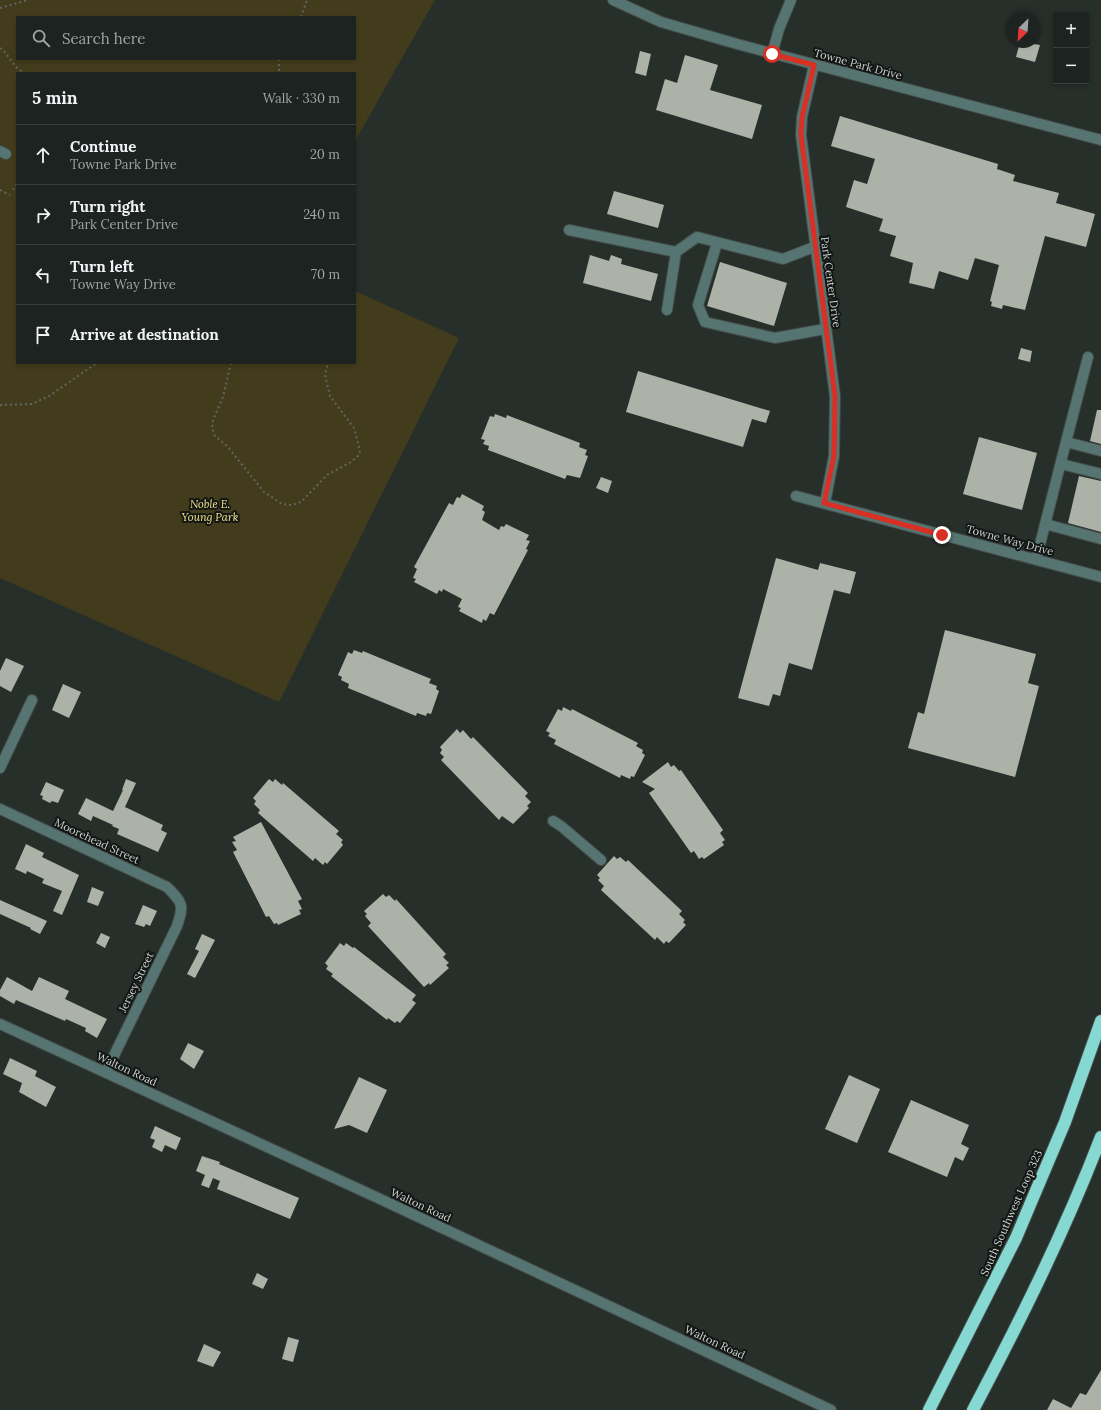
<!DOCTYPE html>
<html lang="en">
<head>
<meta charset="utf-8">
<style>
  body { margin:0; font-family:Lora,serif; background:#2a2f2d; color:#f1f3f6 }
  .controls { position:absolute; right:12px; top:12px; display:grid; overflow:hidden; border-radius:0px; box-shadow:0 2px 6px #0003 }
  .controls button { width:36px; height:36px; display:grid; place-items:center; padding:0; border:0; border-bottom:1px solid #3b403e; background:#1d2320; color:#f1f3f6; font:20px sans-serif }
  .compass { position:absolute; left:1005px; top:12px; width:36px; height:36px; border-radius:50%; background:#1d2320; box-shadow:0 2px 6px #0003; rotate:205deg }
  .stop { position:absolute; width:12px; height:12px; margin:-9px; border:3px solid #d93025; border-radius:50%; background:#fff }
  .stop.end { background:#d93025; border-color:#fff; box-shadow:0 1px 4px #0008 }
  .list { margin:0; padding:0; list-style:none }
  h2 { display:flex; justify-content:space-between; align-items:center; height:52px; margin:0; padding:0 16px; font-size:17px }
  h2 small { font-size:13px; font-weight:400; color:#a0a4a5 }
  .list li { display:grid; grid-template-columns:26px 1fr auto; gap:12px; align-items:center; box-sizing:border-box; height:60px; padding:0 16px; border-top:1px solid #3b403e }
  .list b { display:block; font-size:15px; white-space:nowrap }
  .list p { margin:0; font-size:13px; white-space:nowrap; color:#a0a4a5 }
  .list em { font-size:13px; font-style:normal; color:#a0a4a5 }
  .icon { flex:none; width:22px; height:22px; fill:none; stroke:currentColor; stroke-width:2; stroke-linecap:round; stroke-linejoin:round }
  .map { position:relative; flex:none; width:1101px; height:1410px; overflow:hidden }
  .search { position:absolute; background:#1d2320; box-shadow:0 2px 6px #0003; left:16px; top:16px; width:340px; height:44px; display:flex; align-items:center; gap:10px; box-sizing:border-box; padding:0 14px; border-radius:0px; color:#a0a4a5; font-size:15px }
  .panel { position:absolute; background:#1d2320; box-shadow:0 2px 6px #0003; left:16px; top:72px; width:340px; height:292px; border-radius:0px }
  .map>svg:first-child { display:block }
</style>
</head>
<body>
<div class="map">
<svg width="1101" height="1410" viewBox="0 0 1101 1410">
  <rect width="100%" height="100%" fill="#272f2a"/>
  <path fill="#433c1c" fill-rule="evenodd" d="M0 0H435L355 141V73H17V363H355V291L459 338 279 702 0 578ZM17 17H355V59H17Z"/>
  <path fill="#adb2a9" d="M1020 42 1040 45 1035 62 1016 57Z
    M640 51 651 54 646 76 635 73Z
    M685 55 718 65 710 90 762 105 752 139 656 110 665 79 677 83Z
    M840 116 998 164 997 169 1015 175 1013 181 1059 193 1056 203 1095 214 1086 247 1045 236 1025 310 1003 305 1002 309 991 306 992 302 990 301 999 265 975 258 968 280 939 271 934 289 909 283 913 263 890 256 896 236 879 231 883 219 846 207 854 180 867 184 875 159 831 146Z
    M614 191 664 205 658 228 607 214Z
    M590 255 609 261 611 255 622 259 621 264 658 274 651 301 583 283Z
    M720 262 787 283 774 326 707 306Z
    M1021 348 1032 351 1030 362 1018 359Z
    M638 371 770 411 766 423 752 419 743 447 626 412Z
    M1097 410H1101V444L1090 441Z
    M495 414 506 418 507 415 580 443 579 447 587 450 585 455 588 456 580 478 567 475 565 479 488 450 489 446 483 444 485 440 481 439 490 416 494 417Z
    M979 437 1037 453 1022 510 963 494Z
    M1079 476 1101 481V532L1068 523Z
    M601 477 612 481 608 493 596 488Z
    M462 494 484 506 482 510 485 512 482 520 499 530 501 526 504 527 506 524 529 535 526 540 530 541 526 549 528 550 494 615 490 613 486 621 483 619 482 623 459 611 461 608 458 607 462 599 443 589 442 592 439 590 437 594 414 582 416 579 413 578 417 569 414 567 449 503 453 505 457 497 460 498Z
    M776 558 818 570 820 563 856 572 850 594 834 590 812 670 789 663 780 696 773 694 769 706 738 698Z
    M945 630 1036 654 1028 683 1039 686 1015 777 908 748 918 712 924 714Z
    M354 650 362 653 363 651 431 679 429 683 437 686 436 689 439 691 431 714 427 713 426 716 417 713 416 716 348 688 349 684 341 680 342 677 338 675 348 652 352 654Z
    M6 658 24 666 11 692 0 686V671Z
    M63 684 81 692 69 718 52 710Z
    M563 707 571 711 572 709 638 743 636 746 643 750 642 753 645 755 634 777 631 776 630 779 621 775 620 778 554 744 556 740 548 736 550 733 546 731 558 709 562 711Z
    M457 729 460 733 463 730 471 739 473 737 528 793 525 796 531 802 527 806 529 808 513 824 502 816 499 820 441 760 444 757 440 753 442 750 440 747Z
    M668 762 671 767 674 765 679 771 681 770 723 830 720 833 725 840 722 842 724 845 704 859 702 857 699 859 694 851 691 853 649 793 655 789 642 782Z
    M126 779 136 783 125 807 163 825 161 830 167 833 158 852 117 834 119 829 112 826 113 825 93 816 91 821 78 814 86 798 113 811 123 790H122Z
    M269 779 273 782 275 779 282 785 283 783 339 831 336 834 343 840 341 842 343 845 327 864 325 862 323 865 315 858 313 861 258 813 260 810 254 804 256 801 253 798Z
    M46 782 64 790 58 803 52 801 50 803 42 799 43 796 40 795Z
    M261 822 302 899 298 901 302 909 299 910 301 914 278 925 277 923 274 924 269 916 266 917 233 852 237 850 232 842 236 841 233 837Z
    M26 844 44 853 42 857 79 875 62 915 53 911 62 891 42 883 44 879 27 871 26 874 15 869Z
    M614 856 617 859 620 857 626 862 628 860 682 911 679 914 685 920 683 922 686 925 669 943 666 941 664 944 657 937 655 940 601 890 604 886 598 880 600 878 597 875Z
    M92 887 104 892 98 906 87 902Z
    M383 894 386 897 389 895 395 901 396 899 446 954 443 957 449 963 446 965 449 968 430 985 429 983 424 987 368 926 371 923 365 916 367 914 364 911Z
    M0 900 47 921 40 934 30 929 31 928 0 914Z
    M143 905 157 911 150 926 146 924 144 927 135 924Z
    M101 933 110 937 105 948 96 943Z
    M202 934 215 940 195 978 187 974 199 951 195 949Z
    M340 943 344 946 346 943 353 948 354 947 416 995 412 1000 416 1003 400 1023 397 1021 395 1023 388 1018 387 1020 331 976 333 974 326 969 328 966 325 963Z
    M7 977 32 991 39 977 69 991 65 999 107 1019 97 1038 85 1031 86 1028 66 1019 65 1021 16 1000 14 1004 0 996V990Z
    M188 1043 204 1051 194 1069 180 1059Z
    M10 1058 37 1071 35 1076 56 1087 46 1107 19 1092 22 1083 3 1074Z
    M849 1075 880 1089 857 1143 825 1129Z
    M359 1077 387 1090 367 1133 349 1125 334 1129Z
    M911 1100 969 1125 961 1144 969 1148 963 1161 955 1157 947 1177 888 1152Z
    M155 1126 181 1138 176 1150 165 1145 162 1152 152 1147 155 1140 150 1138Z
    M202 1156 220 1162 219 1164 299 1198 290 1219 217 1189 220 1181 213 1178 209 1188 201 1185 205 1175 196 1171Z
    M257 1273 268 1279 263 1289 252 1284Z
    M288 1337 299 1340 293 1362 282 1359Z
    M204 1344 221 1352 213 1367 197 1361Z
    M1101 1370V1410H1047L1053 1399 1071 1408 1080 1393 1086 1395Z"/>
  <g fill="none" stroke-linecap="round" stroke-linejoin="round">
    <g stroke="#454d48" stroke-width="12">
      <path id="minor" d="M613 0 661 22 737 44 1101 140
        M772 54 779 29 791 0
        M814 65 802 117 801 135 835 396 834 456 825 503
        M0 151 6 154
        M569 230 676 252 697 237 783 259 814 247
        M717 243 698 305 705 322 775 338 825 329
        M667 310 676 252
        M1088 357 1066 442 1101 451
        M1061 464 1101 474
        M796 496 1101 577
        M1045 524 1101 539
        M1036 560 1066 442
        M0 768 32 700
        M0 809 167 887C183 903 184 905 177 926L106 1072
        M553 821 561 826 601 860
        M0 1024 378 1198 831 1410"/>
    </g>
    <g stroke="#454d48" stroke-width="14">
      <path id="highway" d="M929 1410 1016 1238 1065 1122 1101 1021
        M973 1410C1020 1321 1065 1231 1101 1137"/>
    </g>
    <path stroke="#5f6662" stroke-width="2" stroke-dasharray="2 3" stroke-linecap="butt" d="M0 8 28 0
      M301 17 307 0
      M0 48 4 51 16 67 24 73
      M279 59V73
      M0 190 10 195
      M13 190 17 184
      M231 363 223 397 213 420 212 428 215 436 227 446 264 492 282 504 292 505 301 502 327 475 351 462 358 456 360 451 354 428 330 396 325 375 328 363
      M0 405 32 404 49 396 97 363"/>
    <use href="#minor" stroke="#557472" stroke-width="10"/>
    <use href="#highway" stroke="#86d9d2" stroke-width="12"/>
  </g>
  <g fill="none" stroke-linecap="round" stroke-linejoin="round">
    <path stroke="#d93025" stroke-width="5" d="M772 54 814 65 802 118 801 135 835 396 834 456 824 503 942 535"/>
  </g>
  <g text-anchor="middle" stroke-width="4" stroke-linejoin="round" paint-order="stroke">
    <g font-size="11" fill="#ced3d0" stroke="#121614">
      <text transform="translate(858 64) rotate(15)" y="4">Towne Park Drive</text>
      <text transform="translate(831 282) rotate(82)" y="4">Park Center Drive</text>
      <text transform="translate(1010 540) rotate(15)" y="4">Towne Way Drive</text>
      <text transform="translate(97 841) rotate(25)" y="4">Moorehead Street</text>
      <text transform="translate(136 982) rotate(-64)" y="4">Jersey Street</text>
      <text transform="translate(127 1069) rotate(25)" y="4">Walton Road</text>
      <text transform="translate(421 1205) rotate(25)" y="4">Walton Road</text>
      <text transform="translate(1011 1213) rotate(-66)" y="4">South Southwest Loop 323</text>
      <text transform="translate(715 1342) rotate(25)" y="4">Walton Road</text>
    </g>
    <g font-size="11" font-style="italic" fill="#f7e38a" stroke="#121614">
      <text x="210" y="508">Noble E.<tspan x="210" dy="13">Young Park</tspan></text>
    </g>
  </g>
</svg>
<div class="controls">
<button>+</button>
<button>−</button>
</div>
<svg class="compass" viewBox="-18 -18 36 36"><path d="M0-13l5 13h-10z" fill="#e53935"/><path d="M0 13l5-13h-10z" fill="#a0a4a5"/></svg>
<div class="stop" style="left:772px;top:54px"></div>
<div class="stop end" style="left:942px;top:535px"></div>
<div class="search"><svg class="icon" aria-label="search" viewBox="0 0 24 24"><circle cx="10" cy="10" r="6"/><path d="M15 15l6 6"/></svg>Search here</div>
<section class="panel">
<h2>5 min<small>Walk · 330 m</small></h2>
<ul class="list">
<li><svg class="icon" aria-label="ahead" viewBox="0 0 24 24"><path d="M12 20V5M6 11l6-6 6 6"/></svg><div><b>Continue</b><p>Towne Park Drive</p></div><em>20 m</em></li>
<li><svg class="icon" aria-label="right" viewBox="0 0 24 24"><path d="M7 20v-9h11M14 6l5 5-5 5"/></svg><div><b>Turn right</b><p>Park Center Drive</p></div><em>240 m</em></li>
<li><svg class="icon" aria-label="left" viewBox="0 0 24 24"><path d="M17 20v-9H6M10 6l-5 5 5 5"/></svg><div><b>Turn left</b><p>Towne Way Drive</p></div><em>70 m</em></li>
<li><svg class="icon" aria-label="arrive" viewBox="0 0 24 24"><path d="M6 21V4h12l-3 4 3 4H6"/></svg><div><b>Arrive at destination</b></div></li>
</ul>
</section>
</div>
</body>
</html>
